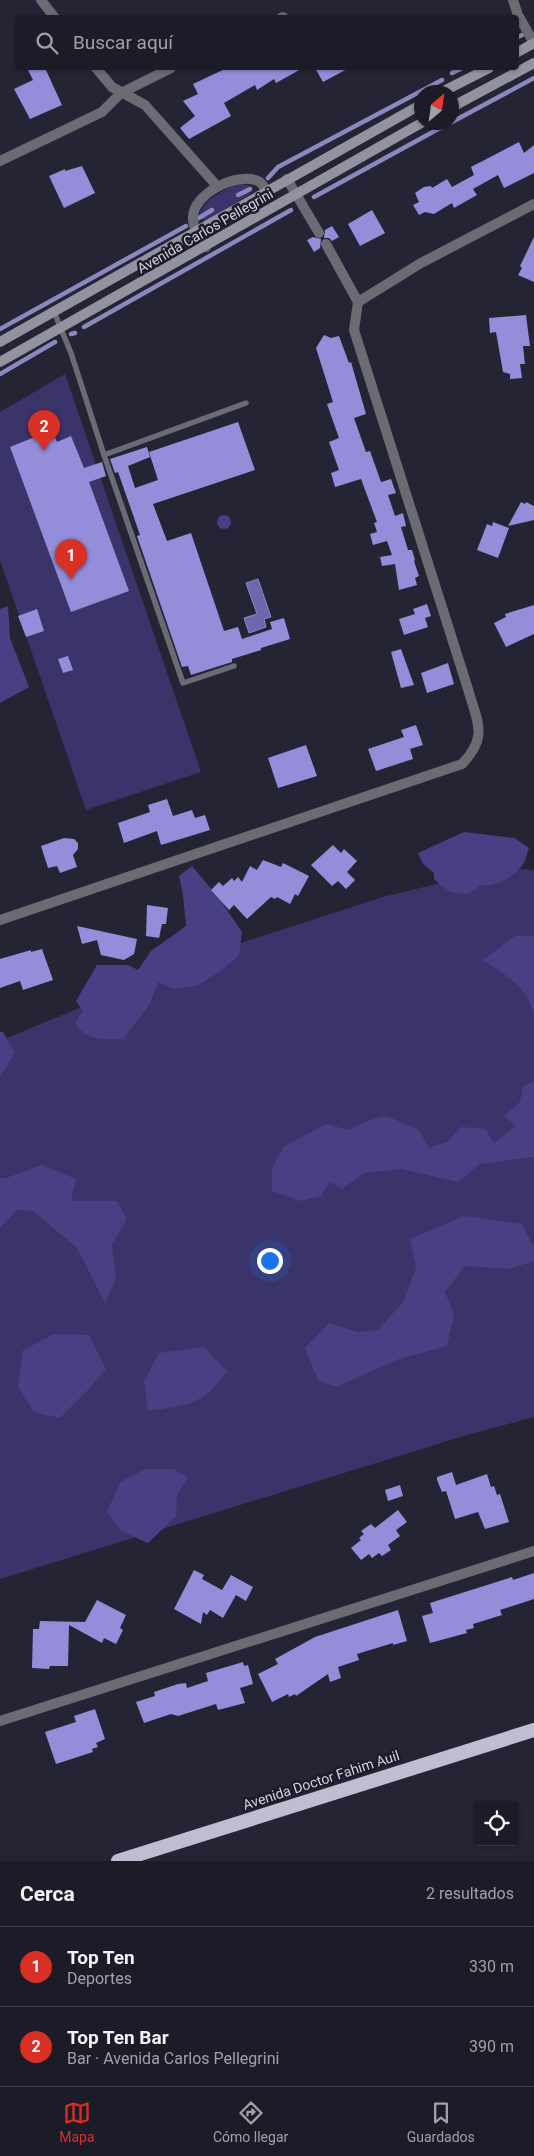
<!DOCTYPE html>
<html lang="es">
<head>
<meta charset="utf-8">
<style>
  body { margin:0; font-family:Roboto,sans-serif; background:#252430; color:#f1f3f6 }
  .controls { position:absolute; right:15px; bottom:15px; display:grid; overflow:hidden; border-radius:5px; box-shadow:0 1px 4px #0004 }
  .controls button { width:45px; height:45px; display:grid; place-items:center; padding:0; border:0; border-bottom:1px solid #3a3945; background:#1c1b28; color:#f1f3f6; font:25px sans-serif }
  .compass { position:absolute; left:414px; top:85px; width:45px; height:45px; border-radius:50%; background:#1c1b28; box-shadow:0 1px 4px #0004; rotate:29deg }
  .you { position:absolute; left:269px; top:1260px; width:18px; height:18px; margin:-12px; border:4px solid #fff; border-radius:50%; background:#1a73e8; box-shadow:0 0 0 8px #1a73e833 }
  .badge { display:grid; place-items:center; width:32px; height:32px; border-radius:50%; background:#d93025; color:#fff; font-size:16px; font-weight:700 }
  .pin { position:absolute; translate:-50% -41px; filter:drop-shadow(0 1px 2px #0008) }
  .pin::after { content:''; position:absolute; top:26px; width:18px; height:15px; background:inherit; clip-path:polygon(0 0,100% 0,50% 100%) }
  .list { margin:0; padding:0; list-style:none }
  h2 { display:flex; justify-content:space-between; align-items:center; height:65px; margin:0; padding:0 20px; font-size:21px }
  h2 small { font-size:16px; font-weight:400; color:#a0a1a8 }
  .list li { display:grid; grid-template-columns:32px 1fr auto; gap:15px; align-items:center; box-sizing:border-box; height:80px; padding:0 20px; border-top:1px solid #3a3945 }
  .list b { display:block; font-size:19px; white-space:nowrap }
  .list p { margin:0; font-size:16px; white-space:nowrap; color:#a0a1a8 }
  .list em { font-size:16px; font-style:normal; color:#a0a1a8 }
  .icon { flex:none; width:28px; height:28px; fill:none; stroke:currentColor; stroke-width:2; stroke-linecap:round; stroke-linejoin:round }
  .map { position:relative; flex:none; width:534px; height:1861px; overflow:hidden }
  .search { position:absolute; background:#1c1b28; box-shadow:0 1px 4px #0004; left:15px; right:15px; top:15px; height:55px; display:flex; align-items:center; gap:12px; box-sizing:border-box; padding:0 18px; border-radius:5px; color:#a0a1a8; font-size:19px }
  .sheet { height:225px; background:#1c1b28 }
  nav { display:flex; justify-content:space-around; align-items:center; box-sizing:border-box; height:70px; border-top:1px solid #3a3945; background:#1c1b28; font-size:14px; color:#a0a1a8 }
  nav a { display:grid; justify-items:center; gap:2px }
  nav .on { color:#d93025 }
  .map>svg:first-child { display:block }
</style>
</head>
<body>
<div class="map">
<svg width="534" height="1861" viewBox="0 0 534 1861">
  <rect width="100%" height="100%" fill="#252435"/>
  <path fill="#3b346a" d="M242 184 250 186 252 190 250 194 206 221 202 219 199 215C205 199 226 187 242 184Z
    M65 374 201 772 86 810 0 560V412Z
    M502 868 534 870V1417L467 1435 0 1579V1041L216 951 383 897Z"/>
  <path fill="#483f84" d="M217 522a7 7 0 1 1 14 0a7 7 0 1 1-14 0Z
    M8 606 10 638 29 687 0 703V609Z
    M464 832 515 838 529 848C527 852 526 859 524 863 515 876 496 888 480 885 465 902 447 892 434 879V873L423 864 418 853Z
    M192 866 218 897 242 932 239 955 222 970 197 986 173 989 158 982 150 1004 123 1039C106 1040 82 1040 75 1022L83 1011 76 1001 97 965H128L138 970 151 951 186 926 183 895 179 876Z
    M515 936H534V1015C528 986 505 975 483 960Z
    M0 1032H3L15 1053 0 1077Z
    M534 1081V1157L480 1164 458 1182 401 1169 364 1173 342 1189 330 1182 321 1196 300 1201 272 1191V1169L283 1147 326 1124 348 1130 373 1119 387 1116 419 1130 429 1148 447 1142 461 1127 485 1129 494 1143 516 1126 504 1116 520 1102 523 1086Z
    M42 1165 76 1179 71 1201H117L127 1219 112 1244 116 1279 105 1303 77 1248 33 1211 17 1210 0 1228V1178H6Z
    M464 1216 522 1224 534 1248V1261L509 1269 465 1266 445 1292 454 1314 447 1346 399 1359 336 1387 318 1380 305 1348 329 1323 358 1332 378 1330 403 1302 416 1268 410 1239Z
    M54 1334 89 1335 106 1369 87 1391 60 1418 34 1412 18 1388 23 1350Z
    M204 1347 227 1371C203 1406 188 1405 148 1411L144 1381 159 1353Z
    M145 1469H174L188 1478 177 1494 176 1516 148 1543 121 1531 107 1512 120 1482Z"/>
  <path fill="#6e67b0" stroke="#8c87be" d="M258 579 271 617 264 619 266 627 249 633 244 618 257 614 246 583Z"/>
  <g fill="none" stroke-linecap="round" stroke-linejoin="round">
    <path stroke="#8c87be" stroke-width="4.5" d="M516 38 522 35
      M452 73 462 68
      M452 122 534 78
      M268 178 278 167 442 80
      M238 195 250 189
      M314 197 451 122
      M199 218 212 210
      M84 327 291 210
      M0 329 186 226
      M71 334 75 333
      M0 374 55 342"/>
  </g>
  <path fill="#938dda" d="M27 68H45L62 105 30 119 14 89 33 80Z
    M227 68H303L276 83 274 79 257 90 255 85 224 103 231 116 189 139 180 128 195 116 183 101 198 94 193 84Z
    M315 68H349L323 82Z
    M519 142 524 153 534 145V173L504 188 498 175 473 189 477 195 454 208 452 203 434 214 425 212 419 215 413 205 419 202 415 193 424 187 431 186 432 188 447 179 452 187 474 175 471 167Z
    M82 166 95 193 64 208 49 176 65 169V171Z
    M372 210 385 233 360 246 348 224Z
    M332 226 339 237 332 241 329 238H324L325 230Z
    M313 237 321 239 320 248 314 252 307 240Z
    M534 237V282L518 275 522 268 520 266Z
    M526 315 530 346H523L525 364H520L522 378 510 379V374L503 372 496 332 490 333 489 318Z
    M324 335 331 338 339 336 349 363 351 362 366 414 354 418 366 452 370 451 381 482 391 479 396 493 388 495 395 516 403 513 406 526 401 527 408 550H412L415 560 414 561 419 576 415 578 417 585 399 590 395 564 382 566 380 557 392 555 387 541 373 545 370 534 377 532 374 523 377 522 361 479 335 487 331 473 339 470 329 442 339 438 327 404 333 402 316 348Z
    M238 422 255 470 153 504 167 541 191 533 224 631 238 627 242 639 272 629 270 622 284 618 290 639 261 648V650L232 659V662L191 675 188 666 182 667 137 536 140 535 118 472 115 473 110 459 147 447 150 457 128 466 135 488 158 480 149 452Z
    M52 430 57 442 71 436 84 468 102 462 106 476 89 482 129 591 71 612 10 447Z
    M521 502 525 504 526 502 534 506V520L508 526Z
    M493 522 509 528 498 558 477 550 487 524 492 526Z
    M427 604 431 616 425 618 428 627 404 635 399 619 415 614 413 609Z
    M534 605V634L506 647 494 623 506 617 505 614Z
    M37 609 44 631 26 637 18 616Z
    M401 649 414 685 401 688 391 652Z
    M68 656 73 670 63 673 58 659Z
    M448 663 454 684 427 693 421 673Z
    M416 725 423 745 410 749 413 759 376 771 368 749 404 737 401 730Z
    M306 745 317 776 278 788 268 758Z
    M167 799 173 816 192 810 195 818 205 815 210 830 161 845 157 831 124 843 118 823 150 812 148 805Z
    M64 838 74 839 78 843V849L73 855 77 867 60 873 57 866 48 868 41 846Z
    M333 845 341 853 344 849 357 861 347 872 355 880 346 889 338 881 332 886 311 865Z
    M263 860 281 867 283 863 309 876 298 896 295 894 290 904 277 897 275 899 271 897 247 919 234 905 229 910 211 890 219 882 223 886 232 878 234 881 238 877 242 882 250 866 257 870Z
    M147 905 168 908 166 924H162L159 938 146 936Z
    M77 926 137 939 134 954 124 960 101 955 97 940 82 944Z
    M42 949 53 980 23 990 20 981 0 988V959L31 950V952Z
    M452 1472 456 1485 487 1474 491 1487 494 1486 497 1495 500 1494 509 1522 485 1529 478 1512 455 1519 446 1491 442 1492 437 1480V1477Z
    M400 1485 403 1496 388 1501 385 1490Z
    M398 1510 407 1522 396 1530 400 1536 388 1545 391 1550 382 1556 379 1553 372 1558 369 1554 361 1560 351 1548 361 1540 359 1538 364 1534 361 1531 371 1524 375 1528Z
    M194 1570 204 1575 202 1579 222 1590 231 1575 253 1587 246 1601 236 1595 223 1618 210 1610 207 1615 203 1612 201 1624 174 1609Z
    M534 1573V1599L500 1610 502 1615 473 1624 474 1628 466 1630 467 1633 430 1643 422 1616 433 1613 430 1603 512 1577 513 1580Z
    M97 1600 126 1615 120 1628 123 1630 116 1644 104 1638 102 1643 69 1625 68 1666H50L49 1669 32 1668 33 1629H39L40 1621 85 1622Z
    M398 1610 407 1641 393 1645V1643L357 1654 359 1660 338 1667 341 1678 330 1682 328 1674 296 1696 295 1694 289 1697 288 1694 272 1702 258 1674 278 1664 275 1659 315 1637Z
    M243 1662 244 1666 248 1665 253 1684 240 1688 245 1703 218 1710 216 1704 178 1716 171 1714 144 1723 136 1702 155 1696 154 1692 178 1684 186 1683 187 1688 208 1681 206 1673Z
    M95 1709 105 1739 96 1743 98 1747 92 1749 93 1752 56 1764 45 1732 76 1722 74 1716Z"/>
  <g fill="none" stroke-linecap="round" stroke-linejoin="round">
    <path stroke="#6b6b74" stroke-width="5.5" d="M54 312 71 353 104 455 183 683 234 666
      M104 455 246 403"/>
    <path stroke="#6b6b74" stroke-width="10" d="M41 0 55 18
      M513 0 518 15 534 43
      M281 18 283 17
      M96 68 112 87 145 105 217 186
      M0 161 102 112 121 93 171 68
      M287 179 319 233
      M326 244 358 302
      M206 247C201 239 193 229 193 219 191 194 239 170 260 182 262 184 265 188 267 191
      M0 920 462 764C489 736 477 722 468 689L354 330 358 302 421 263 534 204
      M0 1721 534 1551"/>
    <path stroke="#9292a0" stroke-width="10" d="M516 53 534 43
      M442 92 489 68
      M452 107 534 63
      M0 342 422 104
      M0 362 423 122"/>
    <path stroke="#bebdd2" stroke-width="14" d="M118 1861 534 1730"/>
  </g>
  <g text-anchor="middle" stroke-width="5" stroke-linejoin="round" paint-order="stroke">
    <g font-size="14" fill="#d2d2dd" stroke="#1c1b2b">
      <text transform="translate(205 231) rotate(-30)" y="5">Avenida Carlos Pellegrini</text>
      <text transform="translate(321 1780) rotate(-18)" y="5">Avenida Doctor Fahim Auil</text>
    </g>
  </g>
</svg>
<div class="controls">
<button><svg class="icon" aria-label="locate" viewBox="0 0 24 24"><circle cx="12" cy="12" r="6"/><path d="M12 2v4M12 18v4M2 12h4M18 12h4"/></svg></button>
</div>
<svg class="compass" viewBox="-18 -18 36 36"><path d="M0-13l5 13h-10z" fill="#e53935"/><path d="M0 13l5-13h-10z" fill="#a0a1a8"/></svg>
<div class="you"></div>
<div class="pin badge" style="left:71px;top:580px">1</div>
<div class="pin badge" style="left:44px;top:451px">2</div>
<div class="search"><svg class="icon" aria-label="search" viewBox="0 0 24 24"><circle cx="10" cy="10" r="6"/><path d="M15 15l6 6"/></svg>Buscar aquí</div>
</div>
<section class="sheet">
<h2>Cerca<small>2 resultados</small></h2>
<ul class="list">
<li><span class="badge">1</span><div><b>Top Ten</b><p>Deportes</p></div><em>330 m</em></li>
<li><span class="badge">2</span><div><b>Top Ten Bar</b><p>Bar · Avenida Carlos Pellegrini</p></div><em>390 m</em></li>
</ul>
</section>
<nav>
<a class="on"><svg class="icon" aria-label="map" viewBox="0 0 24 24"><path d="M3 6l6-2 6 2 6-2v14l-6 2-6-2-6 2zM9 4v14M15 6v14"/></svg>Mapa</a>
<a><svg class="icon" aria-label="directions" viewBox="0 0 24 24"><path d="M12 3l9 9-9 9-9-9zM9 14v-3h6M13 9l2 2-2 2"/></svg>Cómo llegar</a>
<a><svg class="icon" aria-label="saved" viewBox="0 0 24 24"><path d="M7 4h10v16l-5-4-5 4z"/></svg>Guardados</a>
</nav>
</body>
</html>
